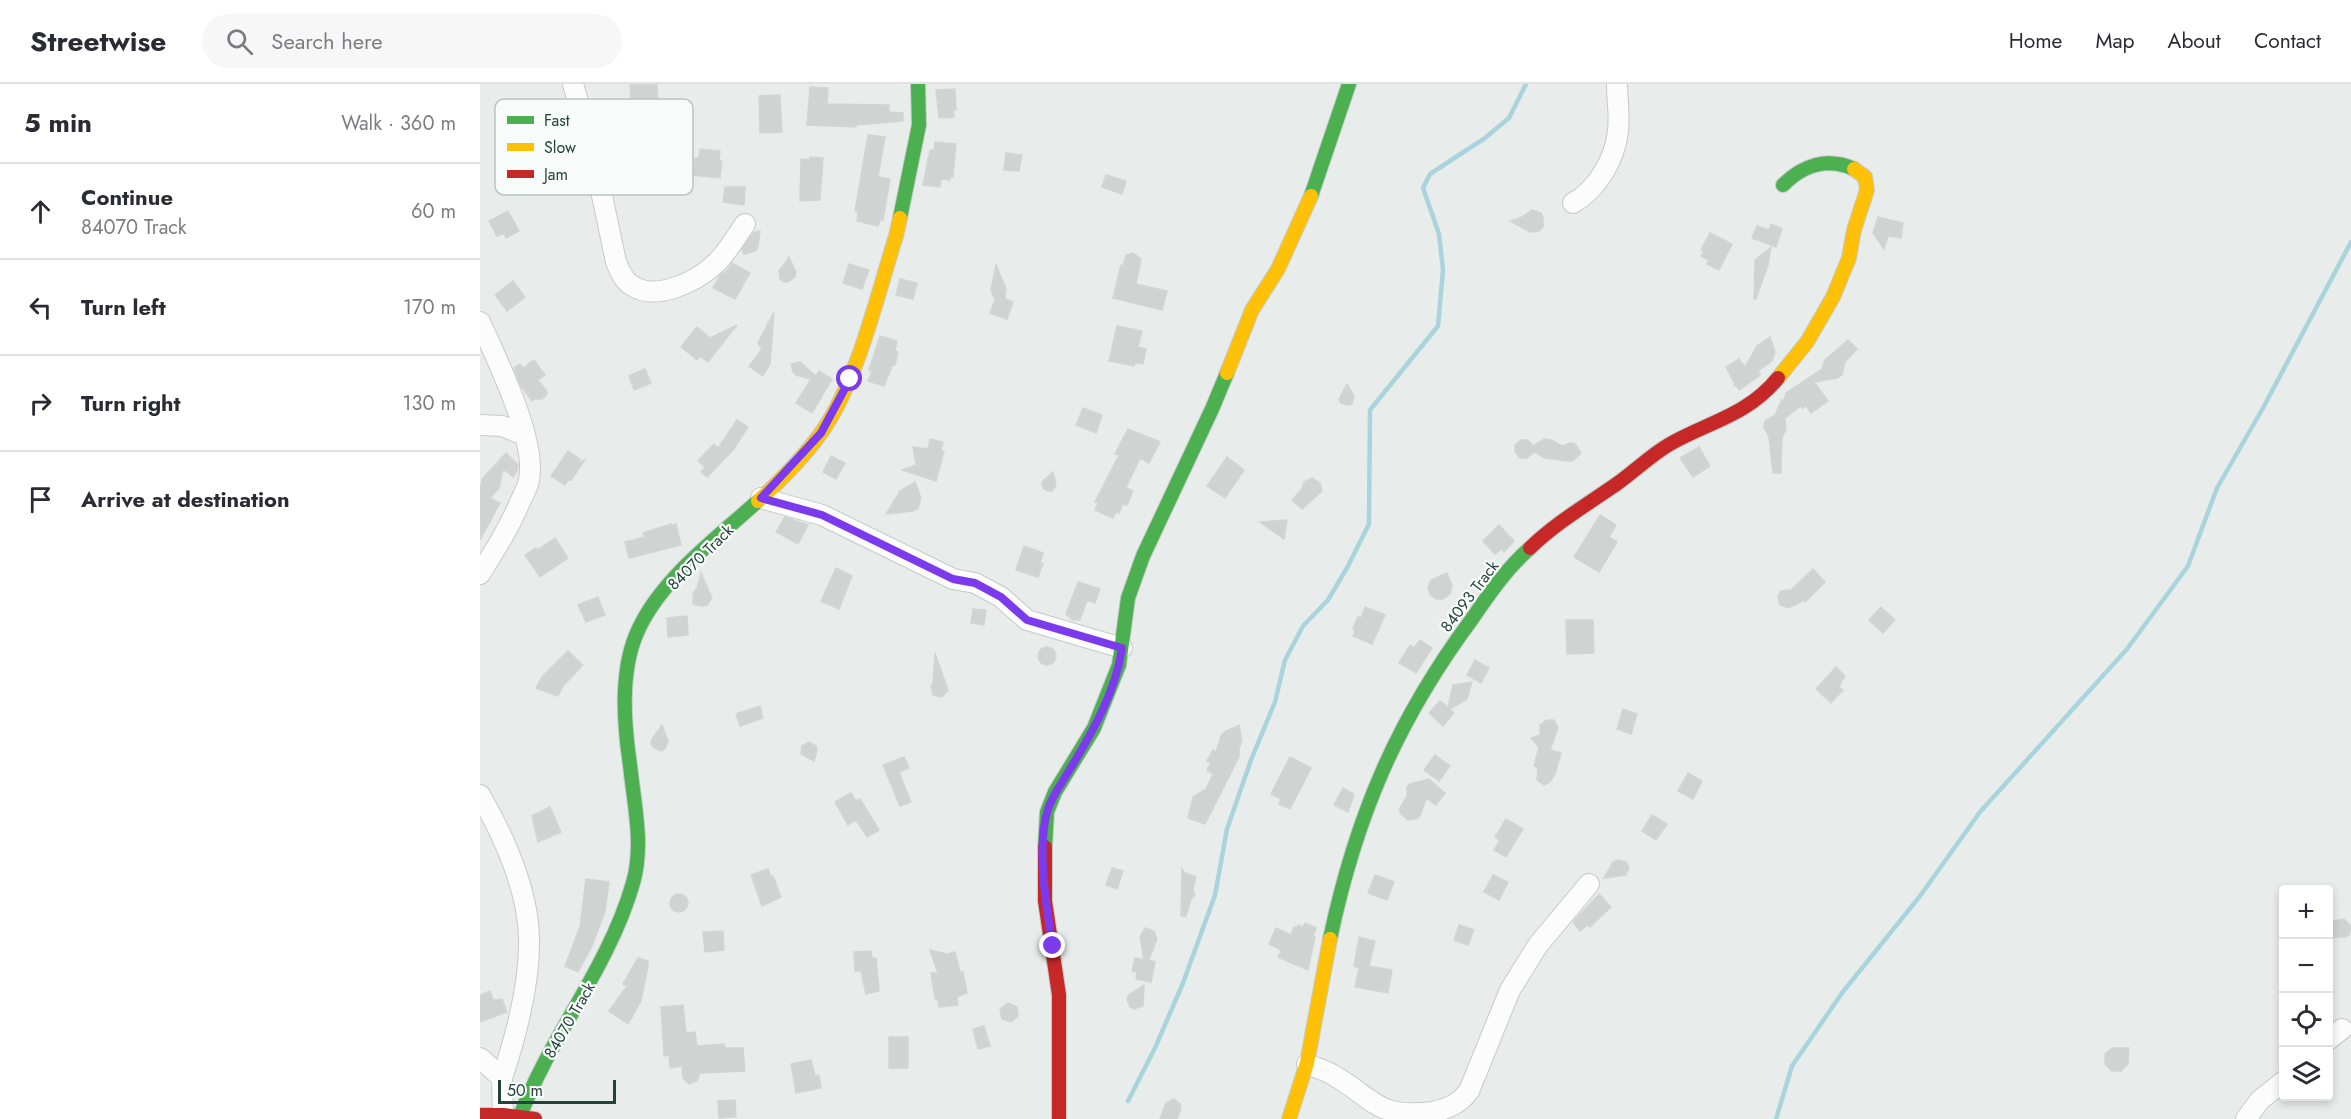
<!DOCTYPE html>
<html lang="en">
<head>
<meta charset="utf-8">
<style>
  body { margin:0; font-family:Jost,sans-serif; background:#f7f7f7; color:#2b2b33 }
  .controls { position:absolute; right:18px; bottom:18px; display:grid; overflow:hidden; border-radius:6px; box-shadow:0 3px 9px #0003 }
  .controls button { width:54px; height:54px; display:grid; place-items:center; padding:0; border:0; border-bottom:2px solid #e1e1e2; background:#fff; color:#2b2b33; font:30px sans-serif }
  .scale { position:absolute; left:18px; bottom:15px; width:118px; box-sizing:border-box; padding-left:6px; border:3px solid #24423a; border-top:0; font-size:16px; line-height:21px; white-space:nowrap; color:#24423a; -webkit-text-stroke:4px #f7fbf9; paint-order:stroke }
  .stop { position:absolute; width:18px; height:18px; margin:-14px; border:4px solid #7c3aed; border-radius:50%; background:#fff }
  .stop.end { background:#7c3aed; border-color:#fff; box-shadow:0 2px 6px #0008 }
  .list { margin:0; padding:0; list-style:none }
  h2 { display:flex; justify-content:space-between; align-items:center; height:78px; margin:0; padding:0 24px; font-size:26px }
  h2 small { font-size:20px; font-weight:400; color:#7c7c81 }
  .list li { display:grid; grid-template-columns:39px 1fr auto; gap:18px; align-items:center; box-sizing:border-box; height:96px; padding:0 24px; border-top:2px solid #e1e1e2 }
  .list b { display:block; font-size:22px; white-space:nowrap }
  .list p { margin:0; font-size:20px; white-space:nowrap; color:#7c7c81 }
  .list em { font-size:20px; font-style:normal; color:#7c7c81 }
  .icon { flex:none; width:33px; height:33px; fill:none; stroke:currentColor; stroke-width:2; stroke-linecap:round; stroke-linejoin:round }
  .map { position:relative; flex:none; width:1871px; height:1035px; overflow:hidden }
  header { display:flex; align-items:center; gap:36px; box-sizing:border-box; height:84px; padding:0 30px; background:#fff; border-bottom:2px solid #e1e1e2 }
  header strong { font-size:28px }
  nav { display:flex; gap:33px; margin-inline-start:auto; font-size:21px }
  .search { width:420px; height:54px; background:#f7f7f7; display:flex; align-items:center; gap:15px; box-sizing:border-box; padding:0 21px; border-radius:33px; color:#7c7c81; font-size:22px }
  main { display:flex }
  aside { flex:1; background:#fff }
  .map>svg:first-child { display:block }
</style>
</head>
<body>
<header>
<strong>Streetwise</strong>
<div class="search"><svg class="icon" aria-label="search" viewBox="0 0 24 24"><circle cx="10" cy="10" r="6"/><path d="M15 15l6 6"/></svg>Search here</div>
<nav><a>Home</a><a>Map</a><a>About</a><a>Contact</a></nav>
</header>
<main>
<aside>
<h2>5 min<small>Walk · 360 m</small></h2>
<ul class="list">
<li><svg class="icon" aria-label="ahead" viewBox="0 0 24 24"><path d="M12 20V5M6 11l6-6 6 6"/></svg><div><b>Continue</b><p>84070 Track</p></div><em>60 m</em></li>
<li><svg class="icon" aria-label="left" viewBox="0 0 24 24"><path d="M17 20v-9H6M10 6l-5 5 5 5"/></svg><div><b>Turn left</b></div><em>170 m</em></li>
<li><svg class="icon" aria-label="right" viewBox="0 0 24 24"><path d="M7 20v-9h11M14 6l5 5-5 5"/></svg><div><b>Turn right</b></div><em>130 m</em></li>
<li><svg class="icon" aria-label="arrive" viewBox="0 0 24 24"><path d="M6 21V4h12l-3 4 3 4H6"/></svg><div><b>Arrive at destination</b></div></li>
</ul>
</aside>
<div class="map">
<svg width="1871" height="1035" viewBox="0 0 1871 1035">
  <rect width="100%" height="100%" fill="#e8edeb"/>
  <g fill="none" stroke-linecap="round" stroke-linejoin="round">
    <path stroke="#a9d4db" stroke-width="4.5" d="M648 1017 675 964 703 899 735 811 747 745 771 676 795 618 805 576 823 542 848 516 868 482 889 440 890 326 958 242 963 186 959 150 943 104 950 90 1005 54 1029 34 1046 0
      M1296 1035 1312 982 1362 909 1440 812 1500 728 1647 565 1708 482 1737 404 1783 324 1871 158"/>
  </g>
  <path fill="#cfd4d2" stroke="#d1d6d4" stroke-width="1.5" d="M150 0H177L179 33 173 34 174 43 158 44 157 31 152 32Z
    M330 3 348 4 347 20 409 21V28L423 29V37L376 41V43L327 41Z
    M475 5 476 26H473L474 33 459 34 456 6Z
    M300 11 302 48 280 49 279 12Z
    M388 51 405 53 398 93 410 95 403 136H400L398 142 377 137 378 128 375 127Z
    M455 58 476 60 473 93H470V96L461 95 460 103 443 101 450 66H454Z
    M220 65 240 67 239 77H242L240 94 213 91 215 74H219Z
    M526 69 542 71 539 87 524 86Z
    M330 73 343 74 340 116 320 117 321 75 330 76Z
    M626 91 646 97 642 110 622 103Z
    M245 103H265L264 121 243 118Z
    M1052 126 1061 129 1063 133V143L1059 147 1050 148 1030 137 1042 133Z
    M28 127 39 147 26 154 24 149 17 152 9 137Z
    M1398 133 1423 139 1421 154 1408 152 1404 165 1393 149Z
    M1291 140 1302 145 1296 163 1272 154 1277 142 1289 146Z
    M280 147 278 163 275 167 264 170 262 165 273 149Z
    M1230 149 1252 160 1239 186 1227 180 1229 176 1221 172 1224 168 1221 166Z
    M1291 163 1288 181 1276 215H1274L1275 176Z
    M653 169 661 175 656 200 687 207 682 226 633 214 641 181 643 182 646 171Z
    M309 173 316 188 315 193 308 198H304L300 195 299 187Z
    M252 179 270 189 255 215 233 204 240 191 247 187Z
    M369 180 389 186 382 205 363 199Z
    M516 181 526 204 525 215 533 218 527 235 510 229 515 216 511 206Z
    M420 195 437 199 433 215 416 211Z
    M33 197 45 213 27 227 15 211Z
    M294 228 290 280 283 292 269 282 282 265 278 259Z
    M257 241 228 278 220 272 217 276 201 263 217 243 230 254Z
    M637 242 662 247 658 263 666 265 663 280 655 279 654 282 629 277Z
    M400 252 417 257 415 267 418 268 415 281 413 280 404 302 388 297 392 287 389 286Z
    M1290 253 1295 268 1292 277 1278 287 1280 290 1279 292 1259 306 1256 301 1253 303 1255 300 1246 283 1259 275 1265 283 1277 262Z
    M1368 256 1377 265 1365 278 1362 291 1357 294 1334 298 1348 317 1331 329 1326 322 1323 324 1321 322 1305 334 1306 346 1302 353 1301 389H1293L1289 353 1284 343 1285 337 1295 331 1302 315V318L1304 316 1306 309 1342 285 1345 276Z
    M54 276 65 291 58 296 66 306 67 310 62 315H55L52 317 41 302 34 284 40 280 43 284Z
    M320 278 336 292 339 287 352 295 332 329 316 319 331 295 316 291 313 288 311 280Z
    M165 285 171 299 154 306 149 292Z
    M867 300 874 312 872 320 868 321 861 319 859 315Z
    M603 324 622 331 616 349 596 341Z
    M257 336 268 343 253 366 227 393 221 388 225 383 218 377 234 360 238 364Z
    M648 345 680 358 669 379 660 374 646 404 653 407 647 421 643 420 639 429 636 428 633 434 615 426 618 419 615 418 639 371 635 370Z
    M450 355 463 358 461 367 464 368 456 397 422 386 436 381 433 363 448 365Z
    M1064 355 1071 356 1082 362 1090 359 1095 360 1101 369 1093 377H1087L1065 374 1054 368 1047 374H1040L1035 368V361L1041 356H1048L1053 362Z
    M1219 363 1230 382 1213 393 1200 374Z
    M88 367 100 375 98 378 105 376 91 396 89 395 85 401 71 392Z
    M26 369 38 381 37 387 33 393 23 385 19 404 10 414 20 419 0 456V407L2 395Z
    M351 372 365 379 356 395 343 388Z
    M747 373 764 386 745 414 727 402Z
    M573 388 576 402 572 407H567L563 404 562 398Z
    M832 394 840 399 842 407 822 425 812 416 822 405 824 398Z
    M435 398 441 414 438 424 433 427 406 430 420 407Z
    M1120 431 1136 441 1129 453 1137 458 1119 488 1094 473Z
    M305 433 328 441 318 460 296 448Z
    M807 436 804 455 780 438Z
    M191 440V442L196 440 201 461 149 474 145 458 165 453 163 449Z
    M1019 441 1034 457 1024 468 1021 465 1015 470 1003 457Z
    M75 454 88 474 60 493 45 471 56 464 57 466Z
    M544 462 563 469 560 479 563 480 558 493 536 486Z
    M356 484 372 492 359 525 341 517Z
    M1333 485 1345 498 1325 518 1324 516 1309 524 1300 521 1298 512 1301 507 1311 506Z
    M221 489 232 514 227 521 222 522 213 520V510L217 504Z
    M967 489 972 501 970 510 963 515H956L950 510 948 503 951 496Z
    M598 498 620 505 615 519 607 516 600 536H592L586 530Z
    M118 513 125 531 106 538 98 521Z
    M885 523 905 531 892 560 873 552 875 546 873 544 878 533 881 534Z
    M1401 523 1415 536 1403 549 1389 536Z
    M493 525 506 526 504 541 491 539Z
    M207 532 208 551 188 553 187 534Z
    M1086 536H1113L1114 569 1087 570Z
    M940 556 952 564 936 589 919 579 930 561 934 564Z
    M558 572a9 9 0 1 1 18 0a9 9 0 1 1-18 0Z
    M88 567 103 581 83 602 78 612 56 604 62 593Z
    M455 569 468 606 462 613 453 611 451 602 453 599Z
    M995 576 1009 584 1001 599 987 591Z
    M1356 583 1365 592 1359 603 1363 606 1351 619 1336 605Z
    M992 598 987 615 970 625 974 629 963 642 949 629 960 617 968 623 973 601Z
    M280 622 283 634 260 642 256 630Z
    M1143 625 1157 630 1151 650 1137 645Z
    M1067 636H1074L1078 644 1070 666 1081 669 1075 690 1070 698 1064 701 1057 696 1058 683 1054 682 1059 663 1051 654 1060 651V641Z
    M182 641 188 657 185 665 181 667 173 663 171 659 172 655Z
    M759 641 762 657 759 664V673L725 740 708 734 713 713 726 705 733 690 727 686 731 679 727 677 733 666 736 668 741 652 744 648Z
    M329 658 336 662 337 666 334 677 321 670 322 662Z
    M955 671 970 682 959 697 944 686Z
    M424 673 429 684 419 688 431 718 420 722 403 681Z
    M810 673 831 684 810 725 799 720 801 715 791 710Z
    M1208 689 1222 697 1213 715 1198 707Z
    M949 695 965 709 956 721 946 714 941 730 938 734 928 736 920 729V724L927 712V703L930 700Z
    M863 704 874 710 868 728 854 721Z
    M371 709 376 717 380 715 399 746 387 753 376 736 368 741 355 718Z
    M70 723 81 748 58 758 52 732Z
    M1172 731 1187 740 1176 756 1162 747Z
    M1026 735 1043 745 1026 773 1014 766 1020 756 1015 753Z
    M1138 776 1146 778 1149 783 1146 791 1124 794 1133 778Z
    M632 784 643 787 637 805 626 801Z
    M288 785 291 793 293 792 301 813 282 822 271 791Z
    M702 785 705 789 716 793 713 805 715 811 711 815 706 832H701Z
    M895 791 914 798 907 816 888 809Z
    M1013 791 1028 798 1019 816 1004 808Z
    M106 795 129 798 125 827 112 862 98 888 85 882 100 843Z
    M1119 810 1131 823 1110 843 1108 841 1100 847 1093 838Z
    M190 819a9 9 0 1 1 18 0a9 9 0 1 1-18 0Z
    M1864 835 1871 842 1869 851 1865 853 1848 854V838Z
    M825 839 836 844 833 852 835 853 828 886 798 873 801 866 789 860 796 844 811 851 814 843 817 844 818 841 823 843Z
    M979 841 994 846 988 861 974 856Z
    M665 844 674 847 677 855 669 876 675 878 671 898 656 895 657 888 652 887 655 874 664 876 660 853Z
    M243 847 244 866 225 868 223 848Z
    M879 853 895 857 889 882 912 886 908 909 875 903 879 884 874 882Z
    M450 866 467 870 475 868 480 888H483L487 909 477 913 478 921 459 923 458 915H455L451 889H458Z
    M391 867 392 874H396L399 907 386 910 381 887H375L374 868Z
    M158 874 168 877V882L161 917 148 940 129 927 147 902 143 900Z
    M664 901 663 922 654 925 650 923 647 915 649 911Z
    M10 907 13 916 22 915 27 928 0 938V911Z
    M528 919 537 923 538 932 531 938 522 935 520 925Z
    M203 921 206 949 215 948 217 962 244 960 245 964H263L265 987 220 989 217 997 209 1000 203 994 202 982 190 984 189 971 184 972 181 923Z
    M504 942 510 962 498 965 493 945Z
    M409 953H428V984H409Z
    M1632 964H1649L1648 980 1641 987H1632L1625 980V970Z
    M331 976 335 992 339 991 341 1004 316 1009 311 980Z
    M694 1015 700 1020 701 1025 697 1035H680L686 1019Z
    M255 1016 256 1033 239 1034 238 1017Z"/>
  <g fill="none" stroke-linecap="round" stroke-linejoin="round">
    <g stroke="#c5cac8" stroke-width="22">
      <path id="street" d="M93 0 115 78 136 178C140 187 143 196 151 201 175 218 216 198 235 180 247 169 256 153 265 140
        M1093 119C1117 106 1135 75 1138 47 1140 32 1137 15 1137 0
        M0 238C17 276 57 356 49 396 48 403 43 411 40 418 29 444 15 466 0 490
        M0 341 22 342 44 351
        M281 414 342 431 473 495 495 499 521 513 547 536 642 564
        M0 711C24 752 48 806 49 854 50 898 36 952 22 994
        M1848 956 1862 945
        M0 974 22 994 23 1035
        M827 980C836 984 845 986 853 991 895 1015 896 1035 953 1028 969 1024 979 1020 989 1007L1030 906 1058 861 1109 800
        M1766 1035 1780 1016 1804 997"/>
    </g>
    <g stroke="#c3cbc8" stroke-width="16">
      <path id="fast" d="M1303 101C1323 81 1347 73 1374 85
        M831 112 869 0
        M420 134 439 41 438 0
        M565 763 567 728 575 708 614 644 639 581 648 514 663 472 732 325 747 289
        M850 855C876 732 917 636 992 535 1009 510 1027 484 1050 464
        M40 1032C71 951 129 883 153 799 164 761 154 720 150 681 144 640 140 590 156 551 178 497 236 455 278 417"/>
    </g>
    <g stroke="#c3cbc8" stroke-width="16">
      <path id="slow" d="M747 289 772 226 798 185 831 112
        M1298 294 1327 258 1353 213 1369 174 1374 146 1387 106 1385 93 1374 85
        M278 417C300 397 323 374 341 349 377 299 397 212 416 152L420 134
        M809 1035 827 979 850 855"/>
    </g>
    <g stroke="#c3cbc8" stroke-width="16">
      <path id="jam" d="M1050 464C1077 438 1108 420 1138 399 1156 386 1171 371 1190 360 1229 338 1268 331 1298 294
        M565 763V817L579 911V1035
        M0 1031H23L55 1035"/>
    </g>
    <use href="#street" stroke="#fcfcfc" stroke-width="20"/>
    <use href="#fast" stroke="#4caf50" stroke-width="14"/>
    <use href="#slow" stroke="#ffc107" stroke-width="14"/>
    <use href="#jam" stroke="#c62828" stroke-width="14"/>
  </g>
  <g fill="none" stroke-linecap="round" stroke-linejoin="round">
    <path stroke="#7c3aed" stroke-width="8" d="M370 295 341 349 281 414 342 431 473 495 495 499 521 513 547 536 642 564C636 607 612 649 590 685 582 699 573 710 568 725 556 762 566 824 573 862"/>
  </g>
  <g text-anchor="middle" stroke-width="4.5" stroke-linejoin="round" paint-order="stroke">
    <g font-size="16" fill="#24423a" stroke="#f7fbf9">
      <text transform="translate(220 473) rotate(-45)" y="6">84070 Track</text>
      <text transform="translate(989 512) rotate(-53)" y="6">84093 Track</text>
      <text transform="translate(89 936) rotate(-60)" y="6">84070 Track</text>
    </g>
  </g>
  <rect x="15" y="15" width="198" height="96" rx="9" fill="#f7fbf9" stroke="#b8c4c0" stroke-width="1.5"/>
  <rect x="27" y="32" width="27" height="8" fill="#4caf50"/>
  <rect x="27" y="59" width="27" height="8" fill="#ffc107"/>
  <rect x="27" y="86" width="27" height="8" fill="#c62828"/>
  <g font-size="16" fill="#24423a">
    <text x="64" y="42">Fast</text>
    <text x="64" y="69">Slow</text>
    <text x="64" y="96">Jam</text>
  </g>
</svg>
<div class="controls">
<button>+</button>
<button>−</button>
<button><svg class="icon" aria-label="locate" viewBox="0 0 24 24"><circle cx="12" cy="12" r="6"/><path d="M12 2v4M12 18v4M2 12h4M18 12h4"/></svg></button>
<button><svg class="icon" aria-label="layers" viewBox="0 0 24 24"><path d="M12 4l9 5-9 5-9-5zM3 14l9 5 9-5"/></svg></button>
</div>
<div class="scale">50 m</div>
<div class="stop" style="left:370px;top:295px"></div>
<div class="stop end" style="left:573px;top:862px"></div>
</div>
</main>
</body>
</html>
